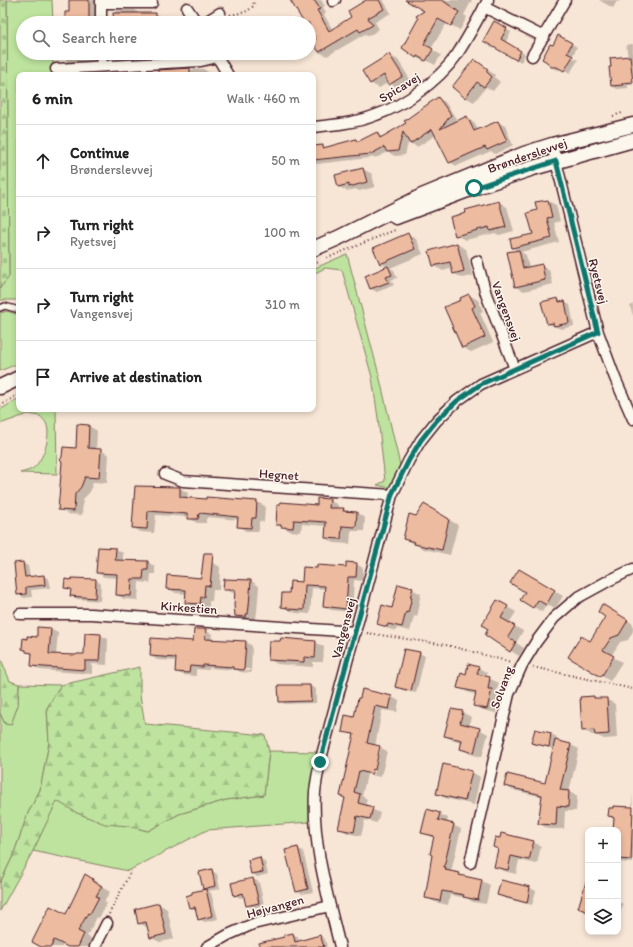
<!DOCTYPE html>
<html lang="en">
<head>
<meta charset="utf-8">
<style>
  body { margin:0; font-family:Itim,sans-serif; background:#f6f6f6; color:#222 }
  .controls { position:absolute; right:12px; bottom:12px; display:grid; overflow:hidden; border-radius:8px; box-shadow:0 2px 6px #0003 }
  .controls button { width:36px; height:36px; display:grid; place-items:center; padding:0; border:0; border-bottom:1px solid #e0e0e0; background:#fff; color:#222; font:20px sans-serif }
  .stop { position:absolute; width:12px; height:12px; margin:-9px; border:3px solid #0f766e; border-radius:50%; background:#fff }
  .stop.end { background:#0f766e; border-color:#fff; box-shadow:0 1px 4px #0008 }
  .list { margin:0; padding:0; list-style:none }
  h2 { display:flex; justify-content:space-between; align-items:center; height:52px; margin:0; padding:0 16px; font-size:17px }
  h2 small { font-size:13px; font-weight:400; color:#767676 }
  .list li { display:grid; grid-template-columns:26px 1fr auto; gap:12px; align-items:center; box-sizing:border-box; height:72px; padding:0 16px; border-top:1px solid #e0e0e0 }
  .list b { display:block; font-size:15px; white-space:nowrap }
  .list p { margin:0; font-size:13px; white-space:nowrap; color:#767676 }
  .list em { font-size:13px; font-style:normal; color:#767676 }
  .icon { flex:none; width:22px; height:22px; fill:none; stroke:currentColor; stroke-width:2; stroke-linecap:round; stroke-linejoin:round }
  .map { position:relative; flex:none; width:633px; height:947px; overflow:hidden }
  .search { position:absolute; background:#fff; box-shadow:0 2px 6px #0003; left:16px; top:16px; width:300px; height:44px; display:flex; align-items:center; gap:10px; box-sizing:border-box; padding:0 14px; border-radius:22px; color:#767676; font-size:15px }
  .panel { position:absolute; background:#fff; box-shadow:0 2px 6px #0003; left:16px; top:72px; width:300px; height:340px; border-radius:8px }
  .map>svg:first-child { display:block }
</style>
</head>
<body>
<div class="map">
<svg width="633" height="947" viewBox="0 0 633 947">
  <defs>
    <pattern id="forest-firs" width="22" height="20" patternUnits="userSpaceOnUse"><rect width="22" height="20" fill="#bde39e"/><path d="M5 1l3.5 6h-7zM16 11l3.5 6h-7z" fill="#a4c288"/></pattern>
    <pattern id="cemetery-stones" width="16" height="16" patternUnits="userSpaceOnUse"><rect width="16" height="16" fill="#bde39e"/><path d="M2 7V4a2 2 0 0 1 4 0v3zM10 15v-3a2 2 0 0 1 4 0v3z" fill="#a4c288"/></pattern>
  </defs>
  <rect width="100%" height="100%" fill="#f7e5d5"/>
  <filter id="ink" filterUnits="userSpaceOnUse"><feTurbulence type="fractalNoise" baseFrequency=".025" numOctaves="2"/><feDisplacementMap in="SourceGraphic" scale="8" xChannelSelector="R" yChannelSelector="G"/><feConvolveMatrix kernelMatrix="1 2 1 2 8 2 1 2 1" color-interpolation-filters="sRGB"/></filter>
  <g filter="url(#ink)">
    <path fill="#bde39e" stroke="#848164" d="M7 0H52L53 23H23V53H53V75H19V300H0V288L9 276Z
      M347 254 379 375 400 465 391 488 377 485 385 481 378 418 372 377 342 270 325 268 313 274V269Z
      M7 311 19 315V363L0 371V313Z
      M19 398V409H56L57 474 20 473C24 472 28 471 32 469 43 462 52 435 46 423 45 421 42 418 40 416L28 414 0 424V410Z
      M19 684 61 685 47 708 49 743 40 790 28 813 13 856 0 883V713L5 724 18 705Z
      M269 751 317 752 310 790 309 822 207 830 128 871 33 851 57 800 77 813 148 831 179 814 226 800 264 795Z"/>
    <path fill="url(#forest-firs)" stroke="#848164" d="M0 657 10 681 19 684 18 705 11 725 5 724 0 713Z
      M140 667V695L145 724 265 735 269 751 264 795 226 800 179 814 148 831 128 826 105 824 77 813 57 801 33 851 0 911V883L13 856 28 813 40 790 49 743 47 708 61 685Z"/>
    <path fill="url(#cemetery-stones)" stroke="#848164" d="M0 0H7L9 277 0 288Z"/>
    <path fill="#0003" fill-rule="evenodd" d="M70 0H104L100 23H66L70 13Z
      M291 0H321L325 6 323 7 326 13 324 15 333 30 353 18 368 0H383L391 13 375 22 379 29 369 36 365 34 327 56 319 52 309 34V23H303L302 21 303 20Z
      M415 0H472L464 15 467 17 460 30 447 23 440 34 431 49 441 55 435 65 426 60 424 62 416 57 426 11Z
      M599 0H620L619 2 617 1 613 8Z
      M116 10H135L140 14H156L164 18V23H108V18H114Z
      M495 23 511 32 505 43 525 54 521 62 484 41Z
      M559 36 577 47 572 57 578 60 570 73 563 69 557 70 552 67 553 47Z
      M633 44V85H628V88L617 89 612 86V67L628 57 626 45Z
      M66 53H101V64L78 67 66 61Z
      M171 53H190L194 55V58L164 60 158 56Z
      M389 55 398 60 411 81 399 89 389 82 379 88 370 83Z
      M475 60 495 75 494 77 500 82 493 91 486 87 474 102 465 97Z
      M203 69 213 75H159V71Z
      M438 98 445 102 457 120 455 123 468 119 475 123 478 130 498 122 505 126 513 145 495 154 491 151 457 166 449 162 436 135 417 147 410 143 409 140 405 155 395 156 388 152 378 157 316 164 313 165V147L323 146 327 148 356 140 359 142 377 134 383 137 407 123Z
      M363 169 372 174 375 187 359 191 356 189 347 191 339 187 336 176Z
      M548 201 556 205 560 221 554 223 559 242 521 252 526 255 529 268 542 265 549 270 553 284 524 291 516 287 518 251 513 248 534 235 538 211Z
      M499 202 507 207 514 231 499 235 495 233 465 240 456 235Z
      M408 234 416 239 423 254 390 268 394 270 397 278 391 280 394 285 377 292 371 289 387 267 381 263Z
      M457 244 466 249 473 276 462 278 453 273 452 268 443 271 434 266 430 251Z
      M469 295 478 300 483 311 480 313 493 342 471 352 462 347V300Z
      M557 299 570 305 574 326 561 329 548 324Z
      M633 304V316L630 306Z
      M89 426 97 431 96 450H101L109 455 107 483 93 482 90 492 83 499 82 515 68 514 59 509 63 458 77 449Z
      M136 487 180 488 188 493 187 499 207 500V498L257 502 265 506 264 522 259 521V531H246L238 526 239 520 208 517 206 519V523H197L189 518V517L156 515 154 533 141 532 133 528Z
      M329 500 338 505V509H343L349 512 357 513 365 518 364 531H351L350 544 334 543 326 538V526L302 524 301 532 290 531 277 524Z
      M424 505 458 525 450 555 424 549 404 539Z
      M99 548 116 549 123 553V562H148L155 567V574H151L150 583 139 582 138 600 124 599 117 595 118 578 104 577 97 572Z
      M212 562 220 567 219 590H213L212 601H209V608H195L186 603 187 594 176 593 167 588 202 579Z
      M23 563 28 566 30 578 43 576 49 579 50 588 31 590 32 597 24 598 18 594Z
      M356 564 363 568V581L354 580 352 612 331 610 324 606 325 589 312 588 310 614 296 613 282 607 290 594 303 583 347 568Z
      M519 571 563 596 555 609 547 604 542 612 522 600 526 592Z
      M96 580 101 584 100 601 77 599 71 596 72 591 65 588Z
      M251 581 259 586 257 612 256 618H254V621L245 620 236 615 235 594 224 589Z
      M412 589 421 594 419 602 420 603 417 617 414 616 410 631 397 628 396 631 386 628 378 623Z
      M497 601 516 612 509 623 523 631 516 643 524 648 519 656 486 635Z
      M603 605 633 624V631L628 640 620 642 611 656 622 662 610 681 570 657 590 642 606 616Z
      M50 629 58 633 56 655H85L100 635 108 639 107 665 92 664V674L40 670 32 666 33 655 23 649Z
      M205 630 212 634 211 640 246 642 252 646 251 673 240 672 237 670 249 671 250 669 232 668 236 670 209 668V670L196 669V676L183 675 176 672 177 661 157 660 151 656 194 642Z
      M315 642 324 647 323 662H313V667L277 664 269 659Z
      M419 653 425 656 416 693 402 690 397 686Z
      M479 668 487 673 486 677 499 683 496 693 500 695 496 713 483 710 474 705 477 695 467 692 458 687 467 675Z
      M279 686H310L316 689V703L285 704 280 701Z
      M392 697 399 701 397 712 382 710 375 746 380 747 387 751 382 773H381L380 777 367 774 362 796 367 799 365 806 380 813 377 823 365 820 361 836 347 833 339 828 346 799 341 796 355 736 343 731 355 718 359 699ZM379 748H381L374 775 372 774Z
      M593 697 597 699H606L615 704 617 738 604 739 596 735H592L583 730Z
      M462 712 471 717 469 726 479 729 488 734 482 757 470 754 461 749 463 743 454 741 445 736Z
      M536 731 551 734 557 737 556 741 571 745 579 749 569 792 577 796 576 811H565L564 829H548L540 824 543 797 513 790 505 786 546 785 554 749 538 745 532 742Z
      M472 772 480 777 474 805 445 798 437 794Z
      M633 793V863L618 862V830H614L615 819 609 816 632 808Z
      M440 814 448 818 447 823 453 825 461 829 451 872 459 874 465 877 482 881 490 885 486 904 473 902 467 898 450 895 448 905 435 902 426 898 435 838 423 833Z
      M533 842 541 846 537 864 519 860 516 874 503 871 495 866 498 849 494 847Z
      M297 848 303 851 313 892 302 894 297 891Z
      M260 858 265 862 268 874 257 877 252 873Z
      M211 870 217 874 220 889 208 891 211 893 218 919 205 922 199 919 197 910 190 908 193 893 207 890 204 888Z
      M86 876 101 884 100 886 110 892 104 902 107 903 99 918 97 917 87 936 92 939 89 947H69L63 944 62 947H41L66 915Z
      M253 879 259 882 264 905 253 908 247 905 245 897 240 898 235 895 232 884Z
      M501 881 530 888 536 891 532 905 504 898 498 895Z
      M618 902 623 904 618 921Z
      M159 904 167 909 174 939 160 942 151 938 148 928 139 923Z
      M293 934 298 937 299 942 320 936 325 939 327 947H251L286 938Z"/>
    <path fill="#edbb9f" stroke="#4a1f2b" d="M69 0H89V23H65V12H69Z
      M290 0H314L320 9 317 10 329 31 351 17 348 11 366 0H379L384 9 368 18 373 25 360 32 358 29 319 52 312 41 316 39 309 28V23H304Z
      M405 0H442L459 12 451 26 438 19 424 44 433 49 426 61 417 56 416 58 402 48 418 19 416 16 424 11Z
      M113 13H156V23H114Z
      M494 21 507 28 501 39 521 51 516 60 483 41Z
      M558 35 572 43 567 53 573 56 564 71 557 67H551L547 62 542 59 550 44 553 45Z
      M157 53H189V55L157 57Z
      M389 54 403 76 389 85 384 75 370 84 362 71Z
      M630 56 633 82 622 83 623 85 611 86 609 67H611L610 58Z
      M474 59 488 69 486 71 492 77 484 87 477 82 465 98 452 87Z
      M190 68V75H158V70Z
      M438 97 451 115 440 129 467 116 474 131 498 121 507 141 487 150 485 147 449 163 432 129 410 144 403 132 398 151 387 152 384 147 371 154 313 160V146L323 145V148L356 139 357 142 377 132 380 138 406 123 404 121Z
      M363 168 367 182 349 187V184L338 187 335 175Z
      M548 200 552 217 547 218 552 238 512 248 510 239 533 234 527 213 537 210 535 202Z
      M499 201 506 227 490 231 489 227 455 236 450 217 466 213 465 210Z
      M408 233 415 249 380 264 373 248Z
      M457 243 464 271 453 274 450 262 433 266 429 251Z
      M519 250 523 268 542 264 545 280 515 287 507 252Z
      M388 266 392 275 386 277 389 282 370 289 365 276Z
      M469 294 475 306 472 308 485 337 462 348 444 307 461 300 460 298Z
      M558 298 559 302 565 301 569 323 554 326 553 323 547 324 541 302Z
      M77 424 89 425 88 448 101 449 99 478 85 477 81 487 75 494 74 511 58 510 62 462 60 460 62 457 63 447 76 448Z
      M135 486 180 487V497L206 499V497L257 501 256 518H252L251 528 237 527 238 517 200 513 199 514 198 519H188V514L148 511 147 529 132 528Z
      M317 498 330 499 329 508H344L343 511 357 512 356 527 342 526 341 539 325 538 326 522 294 520 293 528 281 527V525H276L277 505H280V502L317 505Z
      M424 504 449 519 442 550 414 544 415 542 403 539 409 514 416 516Z
      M98 547 116 548 115 560 148 561V570H144L143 579H132L131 596 116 595 117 574 96 573Z
      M204 553H213L210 586 205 585 204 597H201L200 604 185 603 186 590 166 589 167 575 201 578Z
      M23 562 25 577 44 575 45 585 26 587V594L17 595 14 563Z
      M346 562 357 563 356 577H348L346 609 323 606 325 586 305 585 304 610 288 609V608L281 607 282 593H289L290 581 302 582 303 567 317 568V565L346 567Z
      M519 569 555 590 546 605 538 600 533 608 520 600 525 592 510 583Z
      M72 578 96 579 95 598 70 596 71 589 64 588 65 579 71 580Z
      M224 579 251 580 249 606 248 614H246V617L235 616 234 605 235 590H223Z
      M398 584 413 588 410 597H412L408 613 406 612 402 627 388 624 387 627 377 624 382 605 392 608Z
      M497 600 508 606 501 618 515 626 508 637 516 642 510 652 485 635 488 629 482 625Z
      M602 604 628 620 619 635 611 638 603 650 614 656 601 677 568 657 581 636 590 641 605 617 598 612Z
      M37 627 51 628 49 654 76 655 77 654H84L85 633 101 634 99 661H85V670L31 666 32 653 26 652V650L22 649 23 638 27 639V636L37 637Z
      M194 629H206L205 639 246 641 244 670 233 669V667L203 665V667L190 666 189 673 175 672 176 658 150 656 151 638 193 641Z
      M281 638 316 641 315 658 304 657V662L268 660 269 641H280Z
      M404 649 420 652 411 691 395 687Z
      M468 664 479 667 477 674 490 677 488 689H492L487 709 473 706 476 692 457 688 461 672 466 674Z
      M278 685H310L311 701 279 702Z
      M362 689 392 696 389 709 375 706 367 743 380 746 375 770 373 769 372 774 359 771 354 792 360 794 358 803 373 807 370 819 357 816 354 832 338 829 345 798 340 796 354 734 342 732 345 715 354 717 358 698H360Z
      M594 696V698H607L609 734 595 735 594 730 582 731 580 697Z
      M451 709 463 711 460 723 480 728 474 753 460 749 462 740 444 736Z
      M535 729 551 733 549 747 531 743Z
      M555 740 571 744 560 790 569 791 568 807 557 806 556 825 538 824 542 795 504 786 507 774 545 783Z
      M443 764 472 771 465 801 436 794Z
      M613 806 633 807 631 860 618 859V830H613L614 818H613V817L608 816 609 808H613Z
      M427 809 440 813 438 820 454 824 444 867H446L445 870 460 873 459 875 482 880 478 900 463 897 464 895 442 891 440 901 425 898 432 855 430 854 434 836 421 833Z
      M501 833 534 841 529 860 511 856 508 870 494 867 498 849 493 847 495 837 500 838Z
      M298 847 308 889 296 892 285 850Z
      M260 857 263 872 251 874 248 860Z
      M212 869 215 886 203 889 199 872Z
      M85 874 93 879 92 881 102 886 96 896 99 897 90 914 88 913 78 931 84 934 78 947H68L54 940 51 947H41L32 942 50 906 66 914Z
      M253 878 259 903 246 906 243 893 234 896 231 883Z
      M501 880 530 887 527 903 497 895Z
      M586 882H588V912L578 908Z
      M206 889 212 916 198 920 195 907 189 908 186 896 192 894V892Z
      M159 903 166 934 150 938 146 922 138 924 135 909Z
      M293 933 295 942 320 935 324 947H259V943L284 937V935Z"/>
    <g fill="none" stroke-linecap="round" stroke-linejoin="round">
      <g stroke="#4a1f2b" stroke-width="8">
        <path id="lane" d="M0 308 5 306 19 310"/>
      </g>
      <g stroke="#4a1f2b" stroke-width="13">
        <path id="street" d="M101 0V23
          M333 1 335 0
          M101 3H152
          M484 7 544 37
          M187 8 197 23
          M204 23 220 13
          M101 53 102 66
          M215 53 228 75
          M532 56 565 0
          M56 69 201 61 218 57
          M313 127C334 125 356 123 376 115 405 105 438 81 456 56 468 38 478 19 488 0
          M552 145 598 332 615 378 633 419
          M477 261 486 294 515 369
          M165 474 183 481 392 495
          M20 614H91L356 632
          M470 863 509 694 522 665 536 642 554 618 577 598 608 581 633 569
          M95 947 107 923
          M207 947 228 935 253 924 330 906
          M340 947C328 897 312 844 315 792 316 782 318 772 320 762L392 495 409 460 421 440 437 420 457 401 481 384 598 332"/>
      </g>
      <g stroke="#4a1f2b" stroke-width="17">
        <path id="secondary" d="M396 217 473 188 533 168 633 140
          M313 249 338 238 422 196 524 154 552 145 633 125
          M0 387 19 378"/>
      </g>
      <path stroke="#4a1f2b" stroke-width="2" stroke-dasharray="1 3" stroke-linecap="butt" d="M230 15C240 13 248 13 254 5L253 0
        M613 116 622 113
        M327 258 395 230
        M313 264 319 262
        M0 406 19 394
        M367 633 446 645 511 662
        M533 667 633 689
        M109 914 131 871"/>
      <use href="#lane" stroke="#fbf7ec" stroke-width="5"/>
      <use href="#street" stroke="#fbf7ec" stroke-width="10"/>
      <use href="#secondary" stroke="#fbf7ec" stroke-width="14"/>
    </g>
  </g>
  <g fill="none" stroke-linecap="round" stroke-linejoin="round" filter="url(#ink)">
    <path stroke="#0f766e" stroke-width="5" d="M320 762 392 494 409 460 421 440 437 420 457 401 481 384 598 332 556 161 474 188"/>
  </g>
  <g text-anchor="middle" stroke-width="3" stroke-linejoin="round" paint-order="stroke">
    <g font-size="13" fill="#4a1f2b" stroke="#fbf7ec">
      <text transform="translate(399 87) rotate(-31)" y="5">Spicavej</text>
      <text transform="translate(527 155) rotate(-19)" y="5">Brønderslevvej</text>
      <text transform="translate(599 281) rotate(76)" y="5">Ryetsvej</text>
      <text transform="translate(507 311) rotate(70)" y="5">Vangensvej</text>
      <text transform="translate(279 474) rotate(4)" y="5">Hegnet</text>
      <text transform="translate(189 607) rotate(4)" y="5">Kirkestien</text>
      <text transform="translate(343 628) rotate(-75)" y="5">Vangensvej</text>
      <text transform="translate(501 687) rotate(-70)" y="5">Solvang</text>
      <text transform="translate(275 906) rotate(-15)" y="5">Højvangen</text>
    </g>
  </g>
</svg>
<div class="controls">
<button>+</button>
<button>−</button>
<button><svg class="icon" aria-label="layers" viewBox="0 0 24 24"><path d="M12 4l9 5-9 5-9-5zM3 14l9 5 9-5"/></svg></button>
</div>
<div class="stop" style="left:474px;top:188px"></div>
<div class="stop end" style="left:320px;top:762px"></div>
<div class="search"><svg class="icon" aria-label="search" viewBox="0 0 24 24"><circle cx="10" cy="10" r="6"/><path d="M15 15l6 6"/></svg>Search here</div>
<section class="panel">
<h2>6 min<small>Walk · 460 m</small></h2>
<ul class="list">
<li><svg class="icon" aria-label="ahead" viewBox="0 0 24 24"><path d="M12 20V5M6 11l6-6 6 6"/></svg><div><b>Continue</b><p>Brønderslevvej</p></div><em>50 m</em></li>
<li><svg class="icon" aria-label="right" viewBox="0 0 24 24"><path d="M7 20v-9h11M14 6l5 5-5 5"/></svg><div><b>Turn right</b><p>Ryetsvej</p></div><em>100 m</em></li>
<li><svg class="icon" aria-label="right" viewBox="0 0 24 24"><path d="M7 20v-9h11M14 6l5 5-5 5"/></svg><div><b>Turn right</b><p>Vangensvej</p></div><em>310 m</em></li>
<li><svg class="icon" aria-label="arrive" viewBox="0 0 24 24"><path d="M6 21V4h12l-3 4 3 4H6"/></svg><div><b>Arrive at destination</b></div></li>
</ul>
</section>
</div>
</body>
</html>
